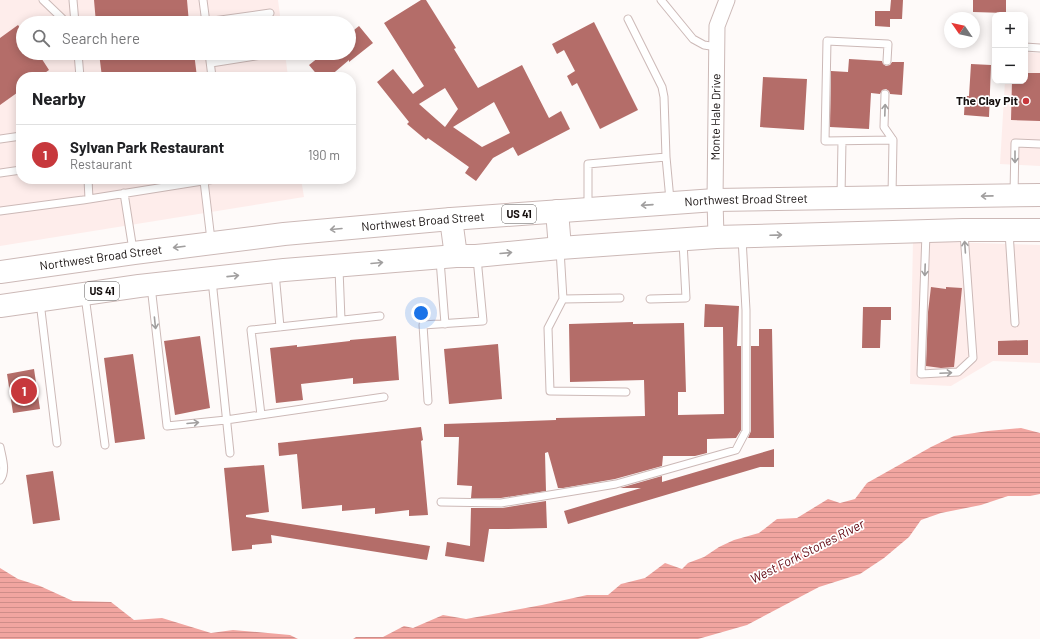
<!DOCTYPE html>
<html lang="en">
<head>
<meta charset="utf-8">
<style>
  body { margin:0; font-family:Barlow,sans-serif; background:#f6f6f6; color:#202124 }
  .controls { position:absolute; right:12px; top:12px; display:grid; overflow:hidden; border-radius:8px; box-shadow:0 2px 10px #0003 }
  .controls button { width:36px; height:36px; display:grid; place-items:center; padding:0; border:0; border-bottom:1px solid #e0e0e0; background:#fff; color:#202124; font:20px sans-serif }
  .compass { position:absolute; left:944px; top:12px; width:36px; height:36px; border-radius:50%; background:#fff; box-shadow:0 2px 10px #0003; rotate:304deg }
  .you { position:absolute; left:421px; top:313px; width:14px; height:14px; margin:-10px; border:3px solid #fff; border-radius:50%; background:#1a73e8; box-shadow:0 0 0 6px #1a73e833 }
  .badge { display:grid; place-items:center; width:26px; height:26px; border-radius:50%; background:#c7383c; color:#fff; font-size:13px; font-weight:700 }
  .pin { position:absolute; translate:-50% -50%; border:2px solid #fff; box-shadow:0 1px 4px #0006 }
  .list { margin:0; padding:0; list-style:none }
  h2 { display:flex; justify-content:space-between; align-items:center; height:52px; margin:0; padding:0 16px; font-size:17px }
  h2 small { font-size:13px; font-weight:400; color:#757577 }
  .list li { display:grid; grid-template-columns:26px 1fr auto; gap:12px; align-items:center; box-sizing:border-box; height:60px; padding:0 16px; border-top:1px solid #e0e0e0 }
  .list b { display:block; font-size:15px; white-space:nowrap }
  .list p { margin:0; font-size:13px; white-space:nowrap; color:#757577 }
  .list em { font-size:13px; font-style:normal; color:#757577 }
  .icon { flex:none; width:22px; height:22px; fill:none; stroke:currentColor; stroke-width:2; stroke-linecap:round; stroke-linejoin:round }
  .map { position:relative; flex:none; width:1040px; height:639px; overflow:hidden }
  .search { position:absolute; background:#fff; box-shadow:0 2px 10px #0003; left:16px; top:16px; width:340px; height:44px; display:flex; align-items:center; gap:10px; box-sizing:border-box; padding:0 14px; border-radius:22px; color:#757577; font-size:15px }
  .panel { position:absolute; background:#fff; box-shadow:0 2px 10px #0003; left:16px; top:72px; width:340px; height:112px; border-radius:16px }
  .map>svg:first-child { display:block }
</style>
</head>
<body>
<div class="map">
<svg width="1040" height="639" viewBox="0 0 1040 639">
  <defs>
    <pattern id="water-rules" width="6" height="5" patternUnits="userSpaceOnUse"><rect width="6" height="5" fill="#f1a5a0"/><path d="M0 2.5h6" fill="none" stroke="#ce8d89"/></pattern>
  </defs>
  <rect width="100%" height="100%" fill="#fefaf9"/>
  <path fill="#feedeb" d="M0 0H278L281 23H23V53H285L288 77H21V179H301L304 197 0 246Z
    M1025 52 1040 53V166L1000 164 1005 81H1025Z
    M913 241 1040 245V363L993 361 951 386 910 384Z"/>
  <path fill="url(#water-rules)" d="M1021 428 1040 433V494L1030 496H1008L981 505 941 513 921 520 909 537 884 558 860 574 819 587 747 625 698 639H353L356 637H383L404 626 413 628 443 615 466 619 542 605 587 595H608L621 584 645 578 665 563 682 569 688 563 704 557 719 547 734 540 759 533 777 519 797 518 828 499 840 503 855 499 867 483 931 447 954 436 988 431Z
    M0 568 18 579 40 586 73 601 111 602 134 620 162 618 211 633 233 630 290 635 298 639H0Z"/>
  <path fill="#b46d69" fill-rule="evenodd" d="M94 0H187L189 23H96Z
    M421 0H426L456 48 454 49 478 88 522 65 549 118 561 111 570 129 518 156 513 147 493 158 476 181 465 173 469 167 428 138 426 140 407 124 409 122 377 82 393 69 413 94 424 86 384 23ZM445 88 458 109 445 127 419 104ZM494 102 510 133 482 147 453 127Z
    M891 0H903L902 19H890V27L875 26V11H890Z
    M973 0H1006V13L973 12Z
    M594 22 638 110 600 129 577 83 572 86 567 76 575 71 564 50 557 54 552 44Z
    M18 25 23 32V53H38L49 70 39 77H21V90L0 105V38Z
    M359 26 373 43 349 62V60L329 77H319L309 65 324 53H349V34Z
    M99 53H194L197 77H102Z
    M849 59 882 61 883 64 886 66 890 65 892 62H904L902 95 890 94 889 91 886 89 882 90 880 94 871 93 869 129 830 127 831 71 848 72Z
    M971 64 991 65 989 117 964 115 965 96H969Z
    M1025 73H1040V121L1011 120 1012 81H1025Z
    M763 77 807 79 804 130 760 127Z
    M931 287 946 289V287L962 288 954 367 941 368 926 366 928 312Z
    M705 304 739 306 737 346H741V430L736 438 707 439V453L695 456H663L662 466 615 479 563 488H558L548 452 545 453 546 491 501 498H471L472 486 457 485 459 437H444V424L556 420V418L645 416 644 380 570 382 569 324 633 322V324L684 323 686 392H678V415L724 414 723 327H704Z
    M863 307H891V320H881L880 348H862Z
    M759 329H772L774 438H748L751 431V346H759Z
    M200 336 210 408 175 415 164 341Z
    M396 336 399 380 353 384V378L301 384 303 400 276 403 270 348 297 345V347L350 341V340Z
    M1028 340V355H998V341Z
    M498 344 502 399 449 404 444 349Z
    M133 354 145 439 115 443 104 358Z
    M34 369 40 409 13 413 7 374Z
    M421 427 423 440 421 441 428 515 409 516V510L375 514V508L342 511V505L302 509 297 454 279 456 278 443Z
    M774 449V467H760L568 524 564 511 641 488H620L662 476V482Z
    M264 465 269 512 246 515V517L430 546 427 560 271 535 272 543 252 545V549L232 551 224 468Z
    M53 471 60 520 33 524 26 475Z
    M546 501 547 528 505 529H489L484 562 445 556 447 542 470 546 471 508H502Z"/>
  <g fill="none" stroke-linecap="round" stroke-linejoin="round">
    <g stroke="#ccb9b7" stroke-width="9">
      <path id="lane" d="M43 0 67 23
        M73 0 75 23
        M203 0 206 23
        M661 0 693 39 704 45 717 47
        M628 19 662 87 664 97 666 157 670 200
        M206 22 270 13
        M1025 47 1040 48
        M78 53 80 77
        M209 53 212 77
        M887 61 888 44 827 41 825 141 893 140
        M211 63 274 53
        M885 94 884 127 893 140 892 195
        M0 139 21 136
        M0 173 21 170
        M88 179 89 199
        M204 181 211 240
        M124 193 133 250
        M1014 194 1015 143 1040 144
        M841 196 842 141
        M588 208V164L666 157
        M0 211 83 200 215 179
        M1009 232 1015 323
        M926 233 921 374 958 372 973 358 964 233
        M560 250 563 299 620 298
        M440 260 445 324
        M339 269 341 320
        M275 273 280 327
        M212 280 230 453
        M151 286 167 426 226 420 384 397
        M85 296 105 445
        M563 299 548 328 550 391 626 392
        M650 299 686 298 683 242
        M40 302 57 443
        M428 401 423 325 483 321 477 258
        M261 415 251 330 380 316
        M0 447C2 458 7 471 0 480
        M441 502 501 503 616 484 736 450 746 431V310L742 238"/>
    </g>
    <g stroke="#ccb9b7" stroke-width="17">
      <g id="street">
        <path id="s1" d="M716 237 715 200 717 26 727 0"/>
      </g>
    </g>
    <g stroke="#ccb9b7" stroke-width="24">
      <g id="primary">
        <path d="M557 211 560 248"/>
        <path d="M451 219 456 256"/>
        <path id="s2" d="M0 272 134 253 284 234 451 219 715 200 1040 195"/>
        <path d="M0 306 139 286 284 270 456 256H476L560 248 716 237 963 230H1040"/>
      </g>
    </g>
    <use href="#lane" stroke="#fff" stroke-width="7"/>
    <use href="#street" stroke="#fff" stroke-width="15"/>
    <use href="#primary" stroke="#fff" stroke-width="22"/>
  </g>
  <defs><path id="oneway-shaft" d="M-6 0H5M1.5-3L5.5 0L1.5 3" fill="none" stroke-width="1.6" stroke-linecap="round" stroke-linejoin="round"/></defs>
  <g stroke="#a19f9f">
    <use href="#oneway-shaft" transform="translate(885 110) rotate(-88)"/>
    <use href="#oneway-shaft" transform="translate(1015 157) rotate(90)"/>
    <use href="#oneway-shaft" transform="translate(987 196) rotate(179)"/>
    <use href="#oneway-shaft" transform="translate(647 205) rotate(176)"/>
    <use href="#oneway-shaft" transform="translate(336 229) rotate(175)"/>
    <use href="#oneway-shaft" transform="translate(776 235) rotate(-2)"/>
    <use href="#oneway-shaft" transform="translate(179 247) rotate(173)"/>
    <use href="#oneway-shaft" transform="translate(965 247) rotate(-94)"/>
    <use href="#oneway-shaft" transform="translate(506 253) rotate(-5)"/>
    <use href="#oneway-shaft" transform="translate(377 263) rotate(-5)"/>
    <use href="#oneway-shaft" transform="translate(925 270) rotate(92)"/>
    <use href="#oneway-shaft" transform="translate(233 276) rotate(-6)"/>
    <use href="#oneway-shaft" transform="translate(155 323) rotate(84)"/>
    <use href="#oneway-shaft" transform="translate(946 373) rotate(-3)"/>
    <use href="#oneway-shaft" transform="translate(193 423) rotate(-5)"/>
  </g>
  <circle fill="#c7383c" stroke="#fff" stroke-width="1.5" cx="1026" cy="101" r="4"/>
  <g text-anchor="middle" stroke-width="3.5" stroke-linejoin="round" paint-order="stroke">
    <g fill="#fff" stroke="#5b5756" stroke-width="1">
      <rect x="502" y="205" width="34" height="18" rx="3"/>
      <rect x="85" y="282" width="34" height="18" rx="3"/>
    </g>
    <g font-size="11" font-weight="bold" fill="#150f0e">
      <text x="519" y="218">US 41</text>
      <text x="102" y="295">US 41</text>
    </g>
    <g font-size="12" font-weight="bold" fill="#150f0e" stroke="#fff" text-anchor="end">
      <text x="1018" y="105">The Clay Pit</text>
    </g>
    <g font-size="12" fill="#150f0e" stroke="#fff">
      <text dy="4" stroke="none"><textPath href="#s1" startOffset="120">Monte Hale Drive</textPath></text>
      <text dy="4" stroke="none"><textPath href="#s2" startOffset="750">Northwest Broad Street</textPath></text>
      <text dy="4" stroke="none"><textPath href="#s2" startOffset="426">Northwest Broad Street</textPath></text>
      <text dy="4" stroke="none"><textPath href="#s2" startOffset="102">Northwest Broad Street</textPath></text>
    </g>
    <g font-size="13" font-style="italic" fill="#60050f" stroke="#fff">
      <text transform="translate(807 551) rotate(-27)" y="5">West Fork Stones River</text>
    </g>
  </g>
</svg>
<div class="controls">
<button>+</button>
<button>−</button>
</div>
<svg class="compass" viewBox="-18 -18 36 36"><path d="M0-13l5 13h-10z" fill="#e53935"/><path d="M0 13l5-13h-10z" fill="#757577"/></svg>
<div class="you"></div>
<div class="pin badge" style="left:24px;top:391px">1</div>
<div class="search"><svg class="icon" aria-label="search" viewBox="0 0 24 24"><circle cx="10" cy="10" r="6"/><path d="M15 15l6 6"/></svg>Search here</div>
<section class="panel">
<h2>Nearby<small></small></h2>
<ul class="list">
<li><span class="badge">1</span><div><b>Sylvan Park Restaurant</b><p>Restaurant</p></div><em>190 m</em></li>
</ul>
</section>
</div>
</body>
</html>
